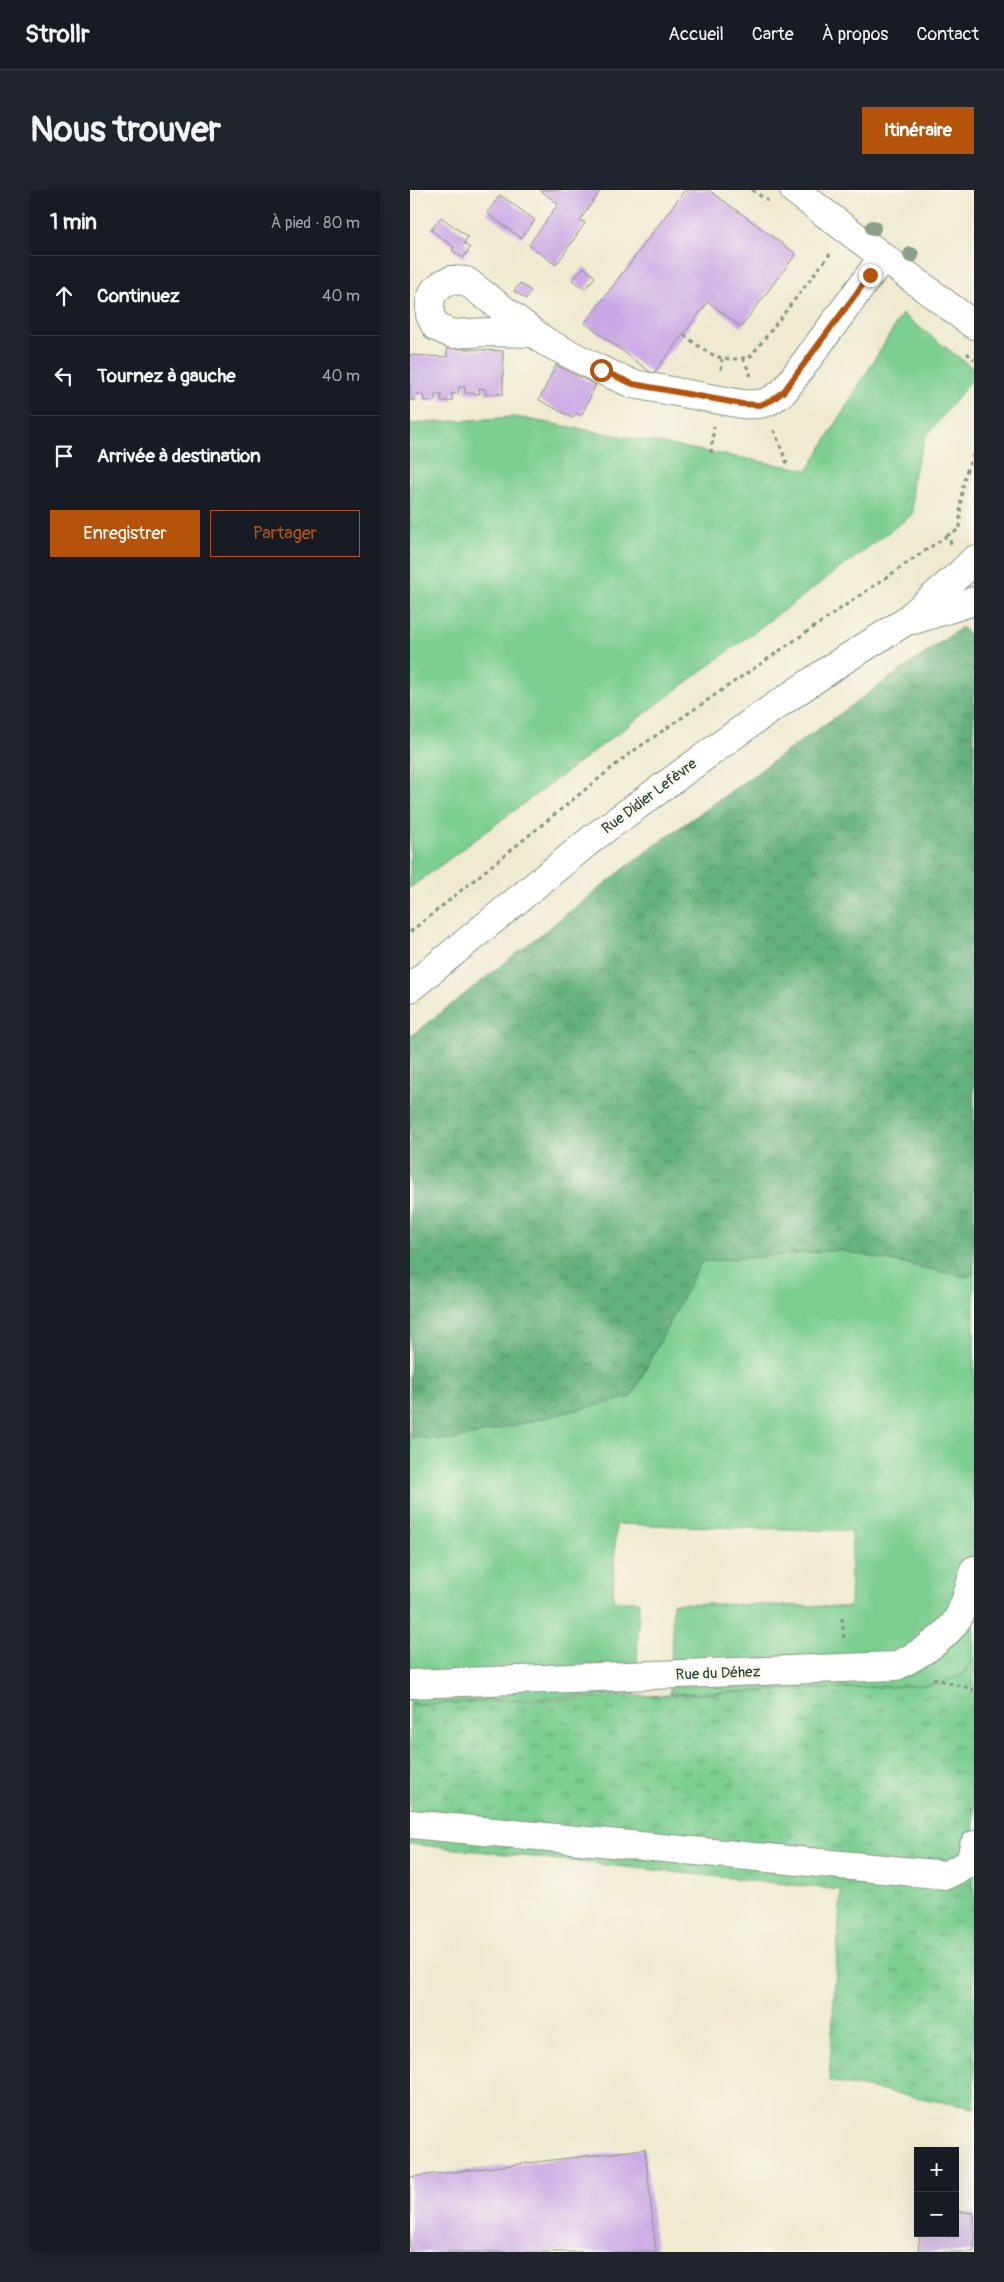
<!DOCTYPE html>
<html lang="fr">
<head>
<meta charset="utf-8">
<style>
  body { margin:0; font-family:Pangolin,sans-serif; background:#20242c; color:#f1f3f6 }
  .controls { position:absolute; right:15px; bottom:15px; display:grid; overflow:hidden; border-radius:0px; box-shadow:0 5px 20px #0002 }
  .controls button { width:45px; height:45px; display:grid; place-items:center; padding:0; border:0; border-bottom:1px solid #363941; background:#171b24; color:#f1f3f6; font:25px sans-serif }
  .stop { position:absolute; width:15px; height:15px; margin:-11px; border:4px solid #b45309; border-radius:50%; background:#fff }
  .stop.end { background:#b45309; border-color:#fff; box-shadow:0 1px 5px #0008 }
  .list { margin:0; padding:0; list-style:none }
  h2 { display:flex; justify-content:space-between; align-items:center; height:65px; margin:0; padding:0 20px; font-size:21px }
  h2 small { font-size:16px; font-weight:400; color:#9ea1a6 }
  .list li { display:grid; grid-template-columns:32px 1fr auto; gap:15px; align-items:center; box-sizing:border-box; height:80px; padding:0 20px; border-top:1px solid #363941 }
  .list b { display:block; font-size:19px; white-space:nowrap }
  .list em { font-size:16px; font-style:normal; color:#9ea1a6 }
  .actions { display:flex; gap:10px; padding:15px 20px }
  .actions a { flex:1; padding:11px 0; border:1px solid #b45309; border-radius:0px; text-align:center; font-size:18px; color:#b45309 }
  .actions .main { background:#b45309; color:#fff }
  .icon { flex:none; width:28px; height:28px; fill:none; stroke:currentColor; stroke-width:2; stroke-linecap:round; stroke-linejoin:round }
  .map { position:relative; flex:none; width:564px; height:2062px; overflow:hidden; border-radius:0px }
  header { display:flex; align-items:center; gap:30px; box-sizing:border-box; height:70px; padding:0 25px; background:#171b24; border-bottom:1px solid #363941 }
  header strong { font-size:24px }
  nav { display:flex; gap:28px; margin-inline-start:auto; font-size:18px }
  .intro { display:flex; align-items:center; justify-content:space-between; box-sizing:border-box; height:120px; padding:0 30px }
  h1 { margin:0; font-size:35px }
  .button { padding:12px 22px; border-radius:0px; background:#b45309; color:#fff; font-size:18px; font-weight:700 }
  main { display:flex; gap:30px; padding:0 30px }
  aside { flex:1; background:#171b24; border-radius:0px; box-shadow:0 5px 20px #0002 }
  .map>svg:first-child { display:block }
</style>
</head>
<body>
<header>
<strong>Strollr</strong>
<nav><a>Accueil</a><a>Carte</a><a>À propos</a><a>Contact</a></nav>
</header>
<div class="intro"><h1>Nous trouver</h1><a class="button">Itinéraire</a></div>
<main>
<aside>
<h2>1 min<small>À pied · 80 m</small></h2>
<ul class="list">
<li><svg class="icon" aria-label="ahead" viewBox="0 0 24 24"><path d="M12 20V5M6 11l6-6 6 6"/></svg><div><b>Continuez</b></div><em>40 m</em></li>
<li><svg class="icon" aria-label="left" viewBox="0 0 24 24"><path d="M17 20v-9H6M10 6l-5 5 5 5"/></svg><div><b>Tournez à gauche</b></div><em>40 m</em></li>
<li><svg class="icon" aria-label="arrive" viewBox="0 0 24 24"><path d="M6 21V4h12l-3 4 3 4H6"/></svg><div><b>Arrivée à destination</b></div></li>
</ul>
<div class="actions"><a class="main">Enregistrer</a><a>Partager</a></div>
</aside>
<div class="map">
<svg width="564" height="2062" viewBox="0 0 564 2062">
  <defs>
    <pattern id="forest-crowns" width="20" height="18" patternUnits="userSpaceOnUse" patternTransform="scale(1.25)"><rect width="20" height="18" fill="#64b17b"/><path d="M2 6a3 3 0 1 1 6 0M12 15a3 3 0 1 1 6 0" fill="none" stroke="#529166"/></pattern>
    <pattern id="park-tufts" width="24" height="20" patternUnits="userSpaceOnUse" patternTransform="scale(1.25)"><rect width="24" height="20" fill="#7bce91"/><path d="M3 7l-1-3M5 7V3M7 7l1-3M15 17l-1-3M17 17v-4M19 17l1-3" fill="none" stroke="#64a877"/></pattern>
  </defs>
  <rect width="100%" height="100%" fill="#fbf7ec"/>
  <filter id="ink" filterUnits="userSpaceOnUse"><feTurbulence type="fractalNoise" baseFrequency=".02" numOctaves="2"/><feDisplacementMap in="SourceGraphic" scale="10" xChannelSelector="R" yChannelSelector="G"/><feConvolveMatrix kernelMatrix="1 2 1 2 8 2 1 2 1" color-interpolation-filters="sRGB"/></filter>
  <filter id="wash" filterUnits="userSpaceOnUse"><feTurbulence type="fractalNoise" baseFrequency=".0096" numOctaves="4" result="noise"/><feDisplacementMap in="SourceGraphic" scale="20" xChannelSelector="R" yChannelSelector="G"/><feGaussianBlur stdDeviation="1.12" result="paint"/><feColorMatrix in="noise" values="0 0 0 0 0 0 0 0 0 0 0 0 0 0 0 0 0 1.4 0 .05"/><feComposite in="paint" operator="in"/></filter>
  <g filter="url(#wash)">
    <rect width="100%" height="100%" fill="#efead0"/>
    <path fill="#7bce91" stroke="#4d8662" d="M492 124 564 179V187L515 248 502 290 503 324 0 698V234L105 227 398 280Z
      M429 1060 557 1087 564 1083V1469L552 1486 521 1495 260 1504 263 1413 440 1417 442 1341 206 1334 203 1411H229L226 1504 0 1514V1247L42 1250 221 1207 291 1072Z"/>
    <path fill="url(#forest-crowns)" stroke="#427758" d="M552 437 564 449V1083L557 1087 429 1060 291 1072 221 1207 42 1250 0 1247V847L238 660Z"/>
    <path fill="url(#park-tufts)" stroke="#4d8662" d="M564 1469V1918L419 1891 431 1700 0 1654V1515L521 1495 552 1486Z"/>
    <g id="blocks">
      <path fill="#c9a8e5" d="M130 0H191L170 30 175 33 146 75 119 55 148 14Z
        M275 0H299L386 64 331 137 298 112 243 184 175 133Z
        M90 5 125 30 111 48 77 23Z
        M31 27 58 47 54 53 60 58 53 68 42 60 44 57 21 40Z
        M174 77 185 87 175 99 162 90Z
        M110 93 121 101 116 109 104 101Z
        M37 158 93 161V204H75V199L69 198 70 204 55 203V197H49L48 204 42 203V211H31L32 205 25 204V211H14L13 205 7 204 6 210H0V165L37 167Z
        M146 175 186 195 171 226 166 223 163 228 129 210Z
        M235 1959 246 2062H0V1987Z
        M545 2021 564 2023V2062H508L510 2043H545Z"/>
    </g>
  </g>
  <g filter="url(#ink)">
    <use href="#blocks" fill-opacity="0" stroke="#879482" stroke-width="1"/>
    <g fill="none" stroke-linecap="round" stroke-linejoin="round">
      <g stroke="#879482" stroke-width="30">
        <path id="minor" d="M384 0 564 135
          M122 143 78 142 42 144 26 137 20 125V111L24 101 32 94 41 90 56 91 136 152 191 180 223 194 332 214C352 215 358 214 374 201L473 67
          M0 1494 486 1476C507 1466 535 1449 548 1428 556 1414 560 1396 564 1380
          M0 1634 536 1685 560 1673 564 1655"/>
      </g>
      <g stroke="#879482" stroke-width="30">
        <path id="major" d="M504 430 564 411
          M0 798 183 648 342 532 429 473 493 433 552 382 564 370"/>
      </g>
      <path stroke="#879482" stroke-width="3" stroke-dasharray="4 4" stroke-linecap="butt" d="M342 0 358 11
        M274 145C298 163 310 175 341 166L420 64
        M557 163 564 170
        M333 168 341 186
        M311 180 312 169
        M364 240 378 276
        M301 263 304 236
        M541 354 538 345 550 339C550 312 551 288 564 264
        M0 742 219 564 538 345
        M432 1428 434 1450
        M523 1488 564 1500"/>
      <use href="#minor" stroke="#fff" stroke-width="28"/>
      <use href="#major" stroke="#fff" stroke-width="28"/>
    </g>
    <g fill="#899f87">
      <circle cx="463" cy="38" r="8"/>
      <circle cx="501" cy="65" r="8"/>
    </g>
  </g>
  <g fill="none" stroke-linecap="round" stroke-linejoin="round" filter="url(#ink)">
    <path stroke="#b45309" stroke-width="6" d="M191 180 223 194 332 214 350 215 362 210 374 201 460 85"/>
  </g>
  <g text-anchor="middle" stroke-width="5" stroke-linejoin="round" paint-order="stroke">
    <g font-size="15" fill="#1f3d34" stroke="#fbf7ec">
      <text transform="translate(239 606) rotate(-37)" y="5">Rue Didier Lefèvre</text>
      <text transform="translate(308 1483) rotate(-2)" y="5">Rue du Déhez</text>
    </g>
  </g>
</svg>
<div class="controls">
<button>+</button>
<button>−</button>
</div>
<div class="stop" style="left:191px;top:180px"></div>
<div class="stop end" style="left:460px;top:85px"></div>
</div>
</main>
</body>
</html>
